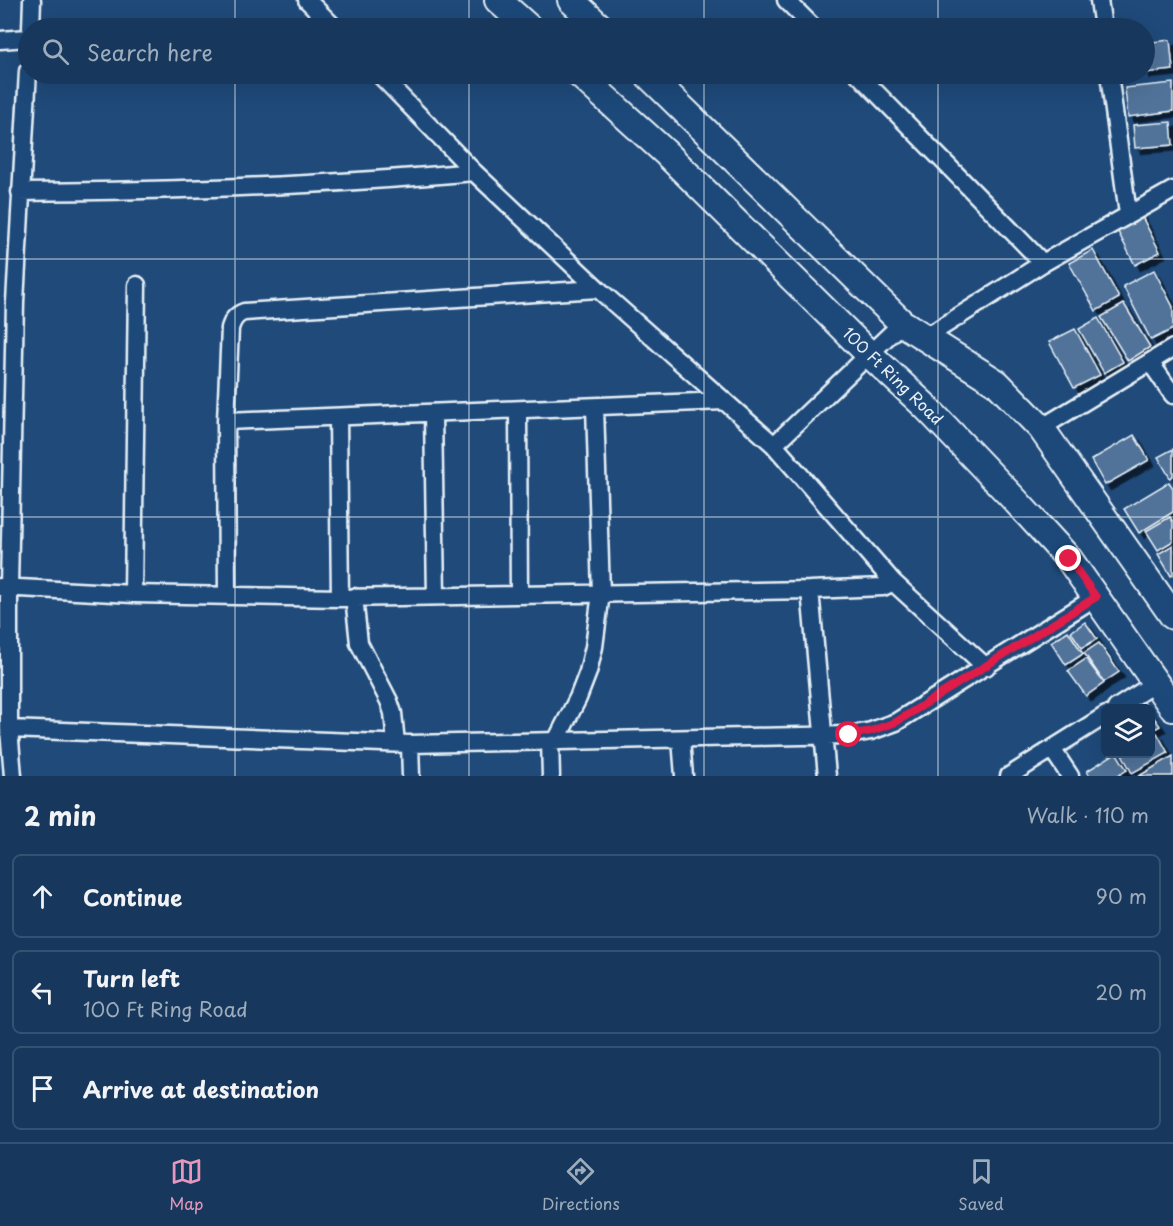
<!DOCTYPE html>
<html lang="en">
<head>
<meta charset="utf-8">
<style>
  body { margin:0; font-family:"Playpen Sans",sans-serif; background:#244365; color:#f1f3f6 }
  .controls { position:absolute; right:18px; bottom:18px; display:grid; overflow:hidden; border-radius:9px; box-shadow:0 6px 24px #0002 }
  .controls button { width:54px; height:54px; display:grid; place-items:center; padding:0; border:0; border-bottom:2px solid #365272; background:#17385c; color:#f1f3f6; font:30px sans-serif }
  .stop { position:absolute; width:18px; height:18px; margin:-14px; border:4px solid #e11d48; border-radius:50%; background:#fff }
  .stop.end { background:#e11d48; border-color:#fff; box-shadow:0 2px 6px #0008 }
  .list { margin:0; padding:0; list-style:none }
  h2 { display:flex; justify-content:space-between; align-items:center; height:78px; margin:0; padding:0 24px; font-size:26px }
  h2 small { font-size:20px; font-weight:400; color:#9eacbb }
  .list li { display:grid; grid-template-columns:39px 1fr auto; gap:18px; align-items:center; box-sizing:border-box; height:84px; margin:0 12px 12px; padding:0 12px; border:2px solid #365272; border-radius:9px }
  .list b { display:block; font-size:22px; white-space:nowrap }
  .list p { margin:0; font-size:20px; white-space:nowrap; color:#9eacbb }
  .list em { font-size:20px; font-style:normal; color:#9eacbb }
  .icon { flex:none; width:33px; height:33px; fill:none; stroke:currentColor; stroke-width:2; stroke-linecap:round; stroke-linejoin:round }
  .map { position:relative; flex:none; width:1173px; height:776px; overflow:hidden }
  .search { position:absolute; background:#17385c; box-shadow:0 6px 24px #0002; left:18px; right:18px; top:18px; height:66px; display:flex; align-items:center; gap:15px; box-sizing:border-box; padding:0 21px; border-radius:33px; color:#9eacbb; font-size:22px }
  .sheet { height:366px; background:#17385c }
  nav { display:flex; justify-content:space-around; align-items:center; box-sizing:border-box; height:84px; border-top:2px solid #365272; background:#17385c; font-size:16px; color:#9eacbb }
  nav a { display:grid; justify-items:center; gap:3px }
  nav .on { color:#e797bd }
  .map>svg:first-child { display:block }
</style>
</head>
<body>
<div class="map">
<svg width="1173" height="776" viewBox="0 0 1173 776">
  <defs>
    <filter id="shadow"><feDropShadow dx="5.5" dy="5.5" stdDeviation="0" flood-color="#0009"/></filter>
  </defs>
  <rect width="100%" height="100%" fill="#1f4a7a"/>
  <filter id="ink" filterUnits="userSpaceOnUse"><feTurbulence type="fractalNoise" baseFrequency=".0167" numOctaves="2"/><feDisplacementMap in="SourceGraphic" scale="12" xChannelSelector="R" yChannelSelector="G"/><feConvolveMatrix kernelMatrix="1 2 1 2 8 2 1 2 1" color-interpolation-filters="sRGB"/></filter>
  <g filter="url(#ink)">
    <path fill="#517399" stroke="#e8f1f8" stroke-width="1.5" filter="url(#shadow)" d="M1170 40 1173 70 1144 73V43Z
      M1173 83V111L1128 117 1125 88Z
      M1171 122 1173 145 1135 148 1133 125Z
      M1140 213 1160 252 1135 265 1115 226Z
      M1093 250 1119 298 1096 311 1069 263Z
      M1154 270 1173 307V329L1151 340 1123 286Z
      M1124 304 1150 347 1128 361 1101 317Z
      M1098 318 1123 362 1104 373 1079 329Z
      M1075 329 1100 375 1074 388 1049 342Z
      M1134 435 1149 460 1105 485 1091 460Z
      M1173 449V476L1170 478 1158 457Z
      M1169 482 1173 488V512L1139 533 1124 509Z
      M1170 517 1173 522V541L1158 550 1146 531Z
      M1173 545V575L1171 576 1158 554Z
      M1085 622 1097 639 1082 648 1071 632Z
      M1068 631 1083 654 1066 665 1051 642Z
      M1099 643 1119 672 1104 682 1084 653Z
      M1086 659 1104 683 1086 696 1068 671Z
      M1143 701 1148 708H1132Z
      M1150 712 1160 726 1150 732Z
      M1157 733 1168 753 1132 773 1122 754H1150V736Z
      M1114 754H1117L1127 770 1117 776H1090L1087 771Z
      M1173 756V776H1139Z"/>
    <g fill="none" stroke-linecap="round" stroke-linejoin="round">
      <g stroke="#e8f1f8" stroke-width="21">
        <path id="minor" d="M307 0 335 28
          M786 0 814 28
          M1099 0 1103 28
          M31 28 32 0
          M0 40 28 38
          M379 74 474 172 598 289 774 445
          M858 74 1043 263
          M1109 74 1128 214
          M20 192C171 191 323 186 474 172
          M926 337 1043 263 1173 190
          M1150 362 1173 395
          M518 411 519 595
          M433 414 436 596
          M338 417 340 598
          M226 421 724 401
          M1041 428 1173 348
          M893 582 986 667
          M0 587 133 594 340 598 810 590 883 587 893 582 774 445 902 323
          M810 590 827 776
          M133 594 137 285
          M227 596 226 421 230 328C233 319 236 315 244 312L598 289
          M354 597 359 643 389 701 393 713 396 743
          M1116 708 1155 683
          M9 729 410 744 849 735 871 731 896 722 1096 597
          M681 739 684 776
          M550 741 551 776
          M556 741 578 698 588 672 594 647 601 593 595 407
          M410 744 411 776
          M1052 749 1070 776
          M13 776 9 729V587L15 302 28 71
          M1009 776 1106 715"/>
      </g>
      <g stroke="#e8f1f8" stroke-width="30">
        <path id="primary" d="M498 0 529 28
          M571 0 601 28
          M579 74 667 154 869 354 925 406 1013 498 1069 559 1173 708
          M647 74 902 323 997 383 1041 428 1173 616"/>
      </g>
      <use href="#minor" stroke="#1f4a7a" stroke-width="16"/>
      <use href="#primary" stroke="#1f4a7a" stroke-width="26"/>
    </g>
  </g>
  <g fill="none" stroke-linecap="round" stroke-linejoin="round" filter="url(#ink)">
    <path stroke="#e11d48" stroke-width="8" d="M849 735 871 731 896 722 1096 597 1069 559"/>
  </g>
  <path fill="none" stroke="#e8f1f8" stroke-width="1.5" stroke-opacity="0.55" d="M235 0V28M469 0V28M704 0V28M938 0V28M235 74V776M469 74V776M704 74V776M938 74V776M0 259H1173M0 517H1173"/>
  <g text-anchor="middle" stroke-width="5" stroke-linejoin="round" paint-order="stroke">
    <g font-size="16" fill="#e8f1f8" stroke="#1f4a7a">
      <text transform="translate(893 376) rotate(44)" y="6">100 Ft Ring Road</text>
    </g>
  </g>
</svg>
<div class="controls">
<button><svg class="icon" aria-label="layers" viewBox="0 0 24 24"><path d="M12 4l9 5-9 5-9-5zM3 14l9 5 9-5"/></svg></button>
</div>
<div class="stop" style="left:849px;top:735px"></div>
<div class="stop end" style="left:1069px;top:559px"></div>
<div class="search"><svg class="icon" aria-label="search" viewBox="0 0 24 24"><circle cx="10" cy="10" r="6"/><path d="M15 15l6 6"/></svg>Search here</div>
</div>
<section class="sheet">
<h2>2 min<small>Walk · 110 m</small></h2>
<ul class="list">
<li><svg class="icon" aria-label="ahead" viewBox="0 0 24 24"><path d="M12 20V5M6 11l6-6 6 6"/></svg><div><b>Continue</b></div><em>90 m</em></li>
<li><svg class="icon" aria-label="left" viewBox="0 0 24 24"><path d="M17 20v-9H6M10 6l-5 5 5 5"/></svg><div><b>Turn left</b><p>100 Ft Ring Road</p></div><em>20 m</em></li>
<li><svg class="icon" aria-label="arrive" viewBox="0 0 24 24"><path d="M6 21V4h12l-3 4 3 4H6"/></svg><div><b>Arrive at destination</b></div></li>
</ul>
</section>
<nav>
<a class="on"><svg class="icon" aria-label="map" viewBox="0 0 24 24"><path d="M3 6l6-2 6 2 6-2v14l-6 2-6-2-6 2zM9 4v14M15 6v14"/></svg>Map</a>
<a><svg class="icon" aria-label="directions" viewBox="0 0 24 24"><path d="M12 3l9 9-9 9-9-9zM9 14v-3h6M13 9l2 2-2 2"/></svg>Directions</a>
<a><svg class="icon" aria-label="saved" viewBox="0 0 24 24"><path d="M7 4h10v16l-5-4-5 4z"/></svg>Saved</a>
</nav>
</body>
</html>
